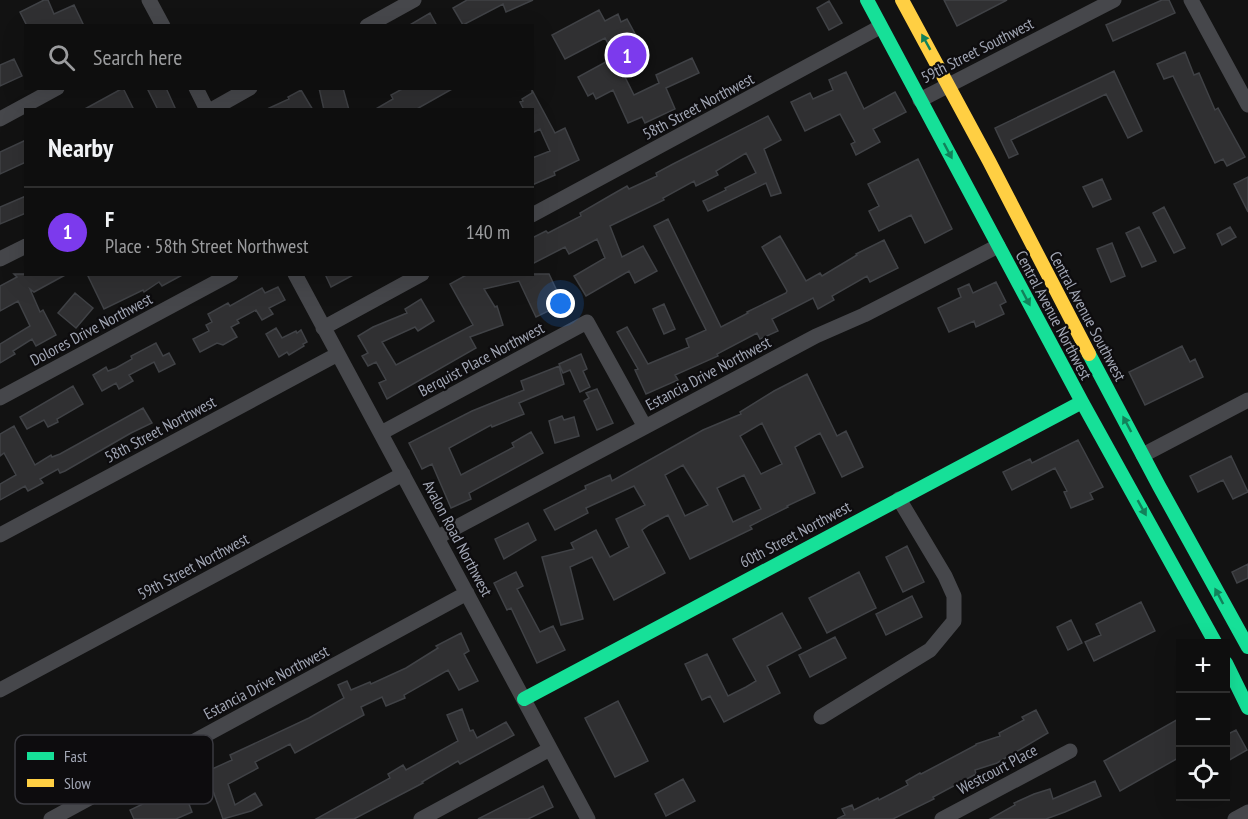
<!DOCTYPE html>
<html lang="en">
<head>
<meta charset="utf-8">
<style>
  body { margin:0; font-family:"PT Sans Narrow",sans-serif; background:#1c1c1c; color:#f1f3f6 }
  .controls { position:absolute; right:18px; bottom:18px; display:grid; overflow:hidden; border-radius:0px; box-shadow:0 6px 24px #0002 }
  .controls button { width:54px; height:54px; display:grid; place-items:center; padding:0; border:0; border-bottom:2px solid #2e2e2e; background:#0e0e0e; color:#f1f3f6; font:30px sans-serif }
  .you { position:absolute; left:561px; top:304px; width:21px; height:21px; margin:-15px; border:4px solid #fff; border-radius:50%; background:#1a73e8; box-shadow:0 0 0 9px #1a73e833 }
  .badge { display:grid; place-items:center; width:39px; height:39px; border-radius:50%; background:#7c3aed; color:#fff; font-size:20px; font-weight:700 }
  .pin { position:absolute; translate:-50% -50%; border:3px solid #fff; box-shadow:0 2px 6px #0006 }
  .list { margin:0; padding:0; list-style:none }
  h2 { display:flex; justify-content:space-between; align-items:center; height:78px; margin:0; padding:0 24px; font-size:26px }
  h2 small { font-size:20px; font-weight:400; color:#9b9c9e }
  .list li { display:grid; grid-template-columns:39px 1fr auto; gap:18px; align-items:center; box-sizing:border-box; height:90px; padding:0 24px; border-top:2px solid #2e2e2e }
  .list b { display:block; font-size:22px; white-space:nowrap }
  .list p { margin:0; font-size:20px; white-space:nowrap; color:#9b9c9e }
  .list em { font-size:20px; font-style:normal; color:#9b9c9e }
  .icon { flex:none; width:33px; height:33px; fill:none; stroke:currentColor; stroke-width:2; stroke-linecap:round; stroke-linejoin:round }
  .map { position:relative; flex:none; width:1248px; height:819px; overflow:hidden }
  .search { position:absolute; background:#0e0e0e; box-shadow:0 6px 24px #0002; left:24px; top:24px; width:510px; height:66px; display:flex; align-items:center; gap:15px; box-sizing:border-box; padding:0 21px; border-radius:0px; color:#9b9c9e; font-size:22px }
  .panel { position:absolute; background:#0e0e0e; box-shadow:0 6px 24px #0002; left:24px; top:108px; width:510px; height:168px; border-radius:0px }
  .map>svg:first-child { display:block }
</style>
</head>
<body>
<div class="map">
<svg width="1248" height="819" viewBox="0 0 1248 819">
  <rect width="100%" height="100%" fill="#121212"/>
  <path fill="#303032" stroke="#404246" stroke-width="1.5" fill-rule="evenodd" d="M44 0H48L54 14 74 5 84 26H27L20 12Z
    M467 0H533L506 12 503 4 463 25 453 8Z
    M944 0H1007L957 26Z
    M1162 0H1169L1175 13 1113 41 1106 25Z
    M829 1 842 23 829 30 817 8Z
    M599 10 605 21 618 14 621 22 627 19 645 52 640 54 643 61 629 68 631 73 625 77 634 95 659 83 656 75 692 58 699 73 666 88 675 109 645 123 642 117 628 123 613 90 596 99 593 93 588 96 578 77 615 57 605 38 565 59 552 35Z
    M430 13 437 26H408Z
    M1185 52 1194 75 1199 73 1215 110 1218 108 1245 157 1227 166 1223 159 1215 163 1173 76 1164 79 1157 64Z
    M14 59 22 76 0 86V65Z
    M1114 71 1142 131 1128 138 1106 94 1011 140 1018 154 1009 158 995 128Z
    M846 72 864 109 895 92 906 112 873 129 880 142 856 155 851 144 855 142 840 114 805 131 791 102 810 93 813 99 833 90 829 80Z
    M123 88 134 110H83Z
    M147 88H166L176 110H158Z
    M319 88H343L349 110H324Z
    M404 88H454L415 110H374L393 99 391 95Z
    M301 90 313 110H265L289 99 288 97Z
    M532 90 555 133 565 128 579 160 554 172 555 175 532 185V158L550 151 540 129 532 133V110H524L520 102 523 101 522 99 532 93Z
    M768 116 781 140 764 149 781 193 771 196 766 183 708 211 703 201 726 190 725 188 756 173 746 153 716 171 718 175 696 186 694 181 663 198 664 200 610 226 622 257 643 246 657 271 635 283 629 271 586 296 574 276 605 258 597 239 569 254 565 247 532 264V238L546 231 548 233 581 216 580 213 613 194 627 186 629 189 657 176 656 173 673 164Z
    M26 140V162L0 174V152Z
    M918 159 952 229 925 243 911 215 879 231 869 211 879 206 868 184Z
    M1248 177V212L1234 184Z
    M1102 179 1111 199 1093 207 1083 187Z
    M26 196V213L0 224V207Z
    M1164 207 1185 248 1174 253 1153 213Z
    M668 219 721 327 748 313 747 312 786 293 787 291 762 247 780 236 806 281 820 273 822 276 857 255 856 254 884 240 898 268 870 282 867 276 832 296 834 300 818 309 813 298 772 319 778 331 760 339 757 333 717 354 718 356 675 375 678 380 646 394 635 370 638 369 617 332 627 327 648 364 689 347 686 339 706 330 654 226Z
    M1139 227 1156 261 1142 267 1126 233Z
    M1230 227 1236 237 1222 245 1217 234Z
    M1112 243 1125 276 1111 282 1097 249Z
    M14 274H67L34 292 30 289 40 312 43 310 56 335 36 346 32 339 13 351 15 354 0 363V344L30 326 18 301 0 311V286L17 277Z
    M87 274H184L162 286 159 282 144 292 143 290 104 309Z
    M325 274H355L331 287Z
    M468 274H549L563 304 536 317 519 281 484 289 495 307 497 306 503 325 470 337 476 348 387 399 379 383 386 380 376 362 368 366 362 356 368 353 358 336 373 327 407 313 405 309 421 299 434 321 418 331 415 327 382 342 396 365 473 325 450 284Z
    M996 282 1006 302 1000 305 1004 314 976 327 974 321 949 332 938 308 961 297 958 289 969 284 973 293Z
    M278 287 285 300 269 308 273 314 262 320 256 310 237 320 239 323 231 327 237 337 223 345 217 343 200 352 193 339 209 331 206 325 212 322 208 314 228 303 230 306 262 288 265 293Z
    M75 293 93 308 76 328 58 313Z
    M664 304 675 329 664 334 653 309Z
    M276 328 282 338 296 331 297 333 301 330 307 342 303 344 304 346 289 355 287 352 279 357 266 334Z
    M156 343 163 356 169 353 175 364 159 372 154 362 129 375 133 381 119 389 116 383 102 391 93 375 106 367 108 371 116 368 132 359 131 356Z
    M1182 346 1190 362 1195 359 1203 377 1145 405 1129 372Z
    M581 354 587 369 583 371 590 387 580 392 570 370 563 373 559 364Z
    M559 366 564 384 519 403 524 414 492 427 491 425 449 448 461 475 514 447 512 443 531 432 543 453 469 493 471 499 451 508 432 464 422 469 409 443 472 411 524 390 521 381Z
    M807 374 837 436 846 431 863 467 842 477 820 433 802 443 795 447 815 493 787 506 788 507 750 526 752 529 690 559 668 515 649 525 642 530 665 573 614 600 592 557 570 567 583 619 561 625 542 557 574 549 571 543 596 530 610 557 629 547 616 519 645 505 634 486 586 508 588 513 555 530 544 510 586 489 585 486 610 475 612 481 703 430 741 414 740 412 774 391ZM762 423 782 464 761 474 740 436ZM683 465 708 505 685 516 665 475ZM744 475 761 509 733 522 717 488Z
    M73 386 83 404 57 419 58 422 48 427 44 420 27 429 20 417Z
    M597 389 613 423 597 430 584 401 589 398 586 393Z
    M143 408 152 423 131 433 65 471 60 473 58 469 40 479 43 483 28 491 25 486 0 500V484L16 475 4 453 0 456V434L14 426 35 465 51 455 52 457 60 454Z
    M562 416 564 420 574 417 579 436 555 443 549 421Z
    M1078 440 1103 487 1090 493 1093 499 1071 508 1064 492 1067 491 1055 468 1012 490 1003 472 1030 459 1032 463Z
    M1231 456 1248 492 1233 499 1223 480 1198 492 1190 476Z
    M528 523 536 540 504 559 495 539Z
    M907 546 924 582 903 592 886 557Z
    M1248 564V578L1237 583 1232 572Z
    M516 572 523 586 517 589 540 632 553 626 565 650 537 663 511 608 507 610 494 583Z
    M859 572 876 608 827 633 809 598Z
    M912 596 922 617 886 635 876 614Z
    M1141 602 1155 631 1094 661 1085 642 1101 635 1096 624Z
    M782 613 801 648 767 666 780 693 724 722 710 696 702 700 685 664 707 654 728 696 746 687 756 681 733 639Z
    M1071 620 1082 643 1068 650 1057 627Z
    M461 633 469 651 464 654 478 681 459 690 448 670 404 695 405 698 386 706 382 697 361 707 364 715 295 753 290 744 255 762 258 768 228 784 235 805 255 793 262 805 251 811 223 819 212 788 193 796 195 801 189 804 192 812 176 819H134L130 810 193 780 192 778 232 760 230 755 309 718 344 698 338 685 347 681 351 690 370 682 371 684 406 668 438 648 436 646Z
    M835 637 846 658 810 677 799 655Z
    M618 701 648 761 615 777 585 718Z
    M462 709 470 731 473 730 477 738 506 722 514 735 460 764 458 761 422 782 423 783 354 819H316L390 778 388 774 403 765 406 770 458 741 447 715Z
    M1036 710 1048 733 997 763 975 770 976 774 933 797 934 799 893 819H837L845 815 842 809 852 805 854 810 878 798 879 800 908 785 906 781 920 773 921 774 976 745V744L1000 736 999 733 1024 720 1022 717Z
    M1180 718V757L1120 791 1104 761Z
    M1236 730 1247 750 1226 762V735Z
    M683 779 695 801 666 816 655 794Z
    M1095 781 1101 796 1065 812 1046 819H990L1015 805 1014 803 1034 794 1050 789 1053 799Z
    M543 786 553 807 528 819H478Z"/>
  <g fill="none" stroke-linecap="round" stroke-linejoin="round">
    <path stroke="#46474b" stroke-width="15" d="M149 0 163 26
      M1191 0 1248 105
      M367 26 414 0
      M196 88 207 110
      M920 100 1114 0
      M211 110 250 88
      M0 119 57 88
      M532 215 880 27
      M0 259 26 246
      M295 274 588 819
      M323 328 422 274
      M0 398 231 274
      M381 433 587 322 645 427
      M1143 455 1248 400
      M0 535 338 354
      M438 537 816 336 864 315 998 246
      M0 690 403 474
      M821 717 930 650 954 621V596L945 576 899 499
      M51 819 467 593
      M421 819 550 749
      M942 819 1070 751
      M1235 819 1248 812"/>
    <path stroke="#16e098" stroke-width="14" d="M867 0 1082 402 1216 644
      M1089 354 1159 486 1248 647
      M1226 663 1248 708
      M524 699 1082 402"/>
    <path stroke="#ffcf43" stroke-width="14" d="M902 0 989 161 1089 354"/>
  </g>
  <defs><path id="oneway-solid" d="M-6-.8H1V-3.2L6.5 0L1 3.2V.8H-6Z" transform="scale(1.5)"/></defs>
  <g fill="#12815a">
    <use href="#oneway-solid" transform="translate(926 42) rotate(-119)"/>
    <use href="#oneway-solid" transform="translate(948 151) rotate(62)"/>
    <use href="#oneway-solid" transform="translate(1026 298) rotate(62)"/>
    <use href="#oneway-solid" transform="translate(1127 424) rotate(-118)"/>
    <use href="#oneway-solid" transform="translate(1142 508) rotate(61)"/>
    <use href="#oneway-solid" transform="translate(1219 596) rotate(-118)"/>
  </g>
  <g text-anchor="middle" stroke-width="4.5" stroke-linejoin="round" paint-order="stroke">
    <g font-size="16" fill="#a2a7b5" stroke="#0d0c0e">
      <text transform="translate(977 50) rotate(-27)" y="6">59th Street Southwest</text>
      <text transform="translate(698 106) rotate(-28)" y="6">58th Street Northwest</text>
      <text transform="translate(1054 315) rotate(62)" y="6">Central Avenue Northwest</text>
      <text transform="translate(1088 316) rotate(62)" y="6">Central Avenue Southwest</text>
      <text transform="translate(91 329) rotate(-28)" y="6">Dolores Drive Northwest</text>
      <text transform="translate(481 359) rotate(-28)" y="6">Berquist Place Northwest</text>
      <text transform="translate(708 373) rotate(-28)" y="6">Estancia Drive Northwest</text>
      <text transform="translate(160 429) rotate(-28)" y="6">58th Street Northwest</text>
      <text transform="translate(795 534) rotate(-28)" y="6">60th Street Northwest</text>
      <text transform="translate(458 538) rotate(62)" y="6">Avalon Road Northwest</text>
      <text transform="translate(193 566) rotate(-28)" y="6">59th Street Northwest</text>
      <text transform="translate(266 682) rotate(-28)" y="6">Estancia Drive Northwest</text>
      <text transform="translate(997 769) rotate(-28)" y="6">Westcourt Place</text>
    </g>
  </g>
  <rect x="15" y="735" width="198" height="69" rx="9" fill="#0d0c0e" stroke="#3a3a40" stroke-width="1.5"/>
  <rect x="27" y="752" width="27" height="8" fill="#16e098"/>
  <rect x="27" y="779" width="27" height="8" fill="#ffcf43"/>
  <g font-size="16" fill="#a2a7b5">
    <text x="64" y="762">Fast</text>
    <text x="64" y="789">Slow</text>
  </g>
</svg>
<div class="controls">
<button>+</button>
<button>−</button>
<button><svg class="icon" aria-label="locate" viewBox="0 0 24 24"><circle cx="12" cy="12" r="6"/><path d="M12 2v4M12 18v4M2 12h4M18 12h4"/></svg></button>
</div>
<div class="you"></div>
<div class="pin badge" style="left:627px;top:55px">1</div>
<div class="search"><svg class="icon" aria-label="search" viewBox="0 0 24 24"><circle cx="10" cy="10" r="6"/><path d="M15 15l6 6"/></svg>Search here</div>
<section class="panel">
<h2>Nearby<small></small></h2>
<ul class="list">
<li><span class="badge">1</span><div><b>F</b><p>Place · 58th Street Northwest</p></div><em>140 m</em></li>
</ul>
</section>
</div>
</body>
</html>
